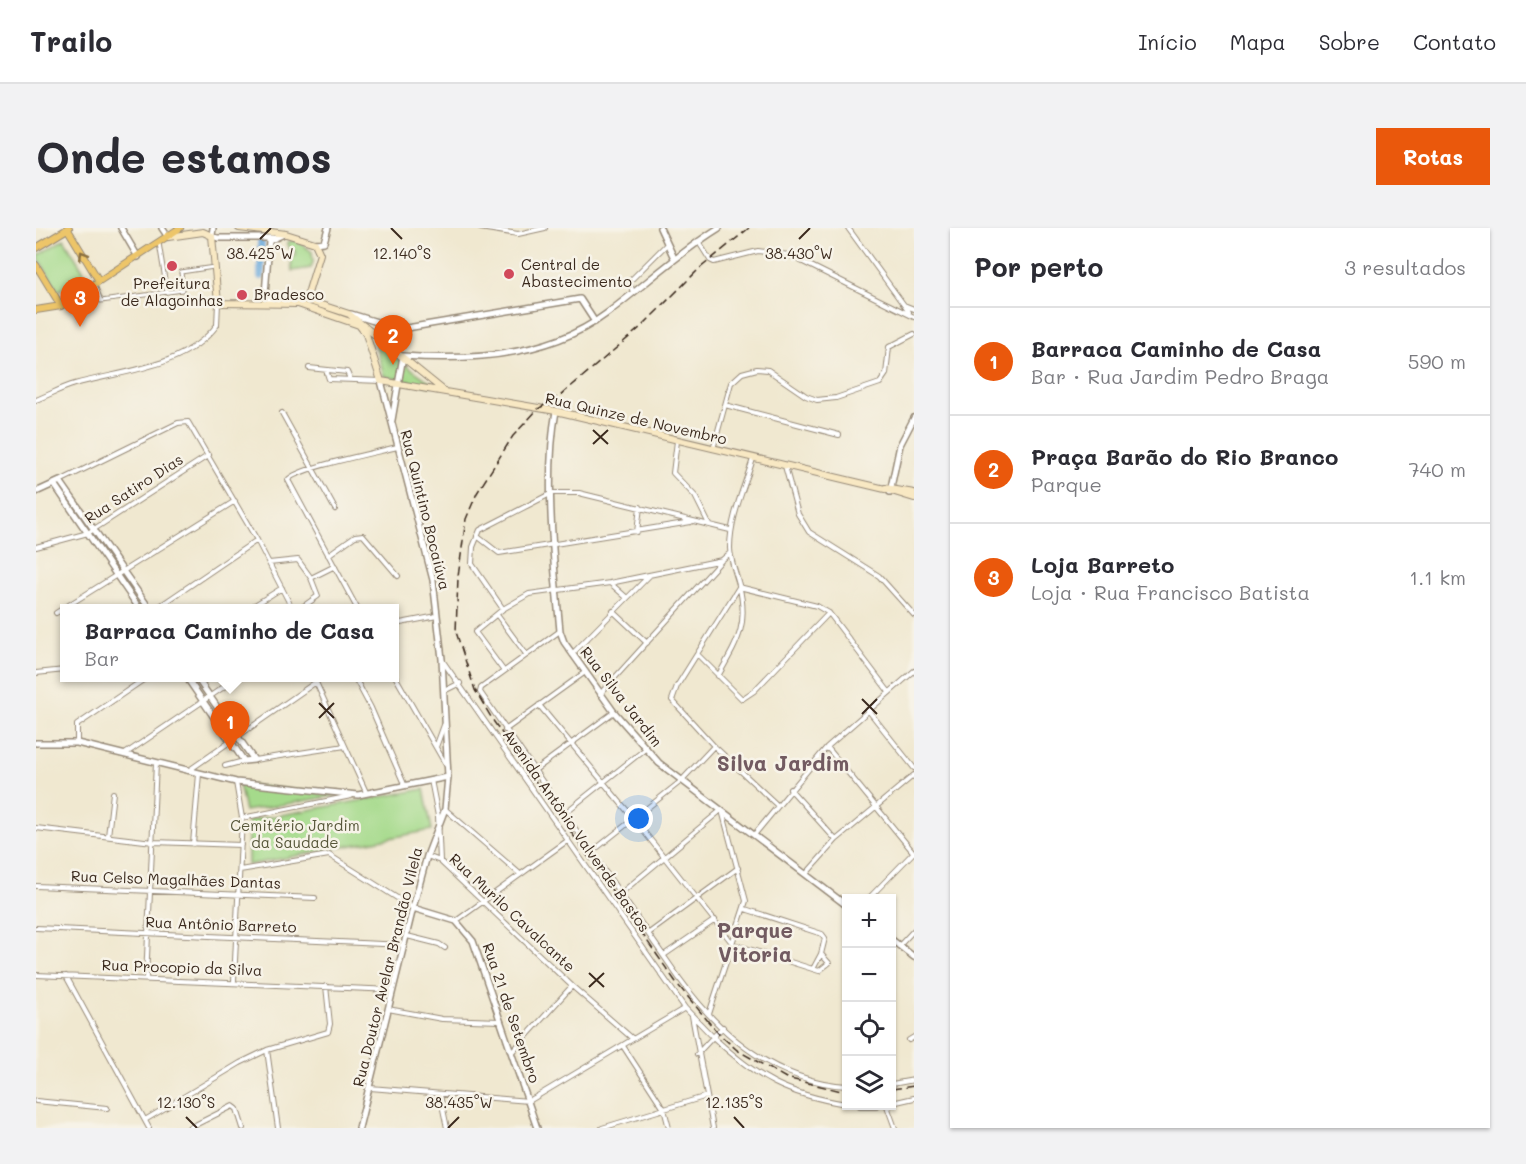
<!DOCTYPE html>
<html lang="pt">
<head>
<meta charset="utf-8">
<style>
  body { margin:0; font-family:Mali,sans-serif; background:#f2f2f3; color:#2b2b33 }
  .controls { position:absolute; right:18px; bottom:18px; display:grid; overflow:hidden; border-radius:0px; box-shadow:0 2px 4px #0004 }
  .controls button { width:54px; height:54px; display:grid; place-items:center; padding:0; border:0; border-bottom:2px solid #e1e1e2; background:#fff; color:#2b2b33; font:30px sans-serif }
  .you { position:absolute; left:603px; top:591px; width:21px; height:21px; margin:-15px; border:4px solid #fff; border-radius:50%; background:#1a73e8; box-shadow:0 0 0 9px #1a73e833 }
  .badge { display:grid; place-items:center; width:39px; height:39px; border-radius:50%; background:#ea580c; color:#fff; font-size:20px; font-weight:700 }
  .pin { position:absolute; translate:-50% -50px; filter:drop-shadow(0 2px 3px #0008) }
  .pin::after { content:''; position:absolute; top:32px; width:21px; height:18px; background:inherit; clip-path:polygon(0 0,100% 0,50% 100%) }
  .popup { position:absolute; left:24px; top:376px; width:339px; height:78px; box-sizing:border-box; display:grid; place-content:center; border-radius:0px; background:#fff; filter:drop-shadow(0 2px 4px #0005); font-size:20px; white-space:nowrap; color:#7c7c81 }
  .popup b { font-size:22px; color:#2b2b33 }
  .popup::after { content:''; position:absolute; left:50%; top:100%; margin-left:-12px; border:12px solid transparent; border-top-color:#fff }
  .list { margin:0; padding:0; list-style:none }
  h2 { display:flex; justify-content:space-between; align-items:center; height:78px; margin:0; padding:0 24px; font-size:26px }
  h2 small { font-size:20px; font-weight:400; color:#7c7c81 }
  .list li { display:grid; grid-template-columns:39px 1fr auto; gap:18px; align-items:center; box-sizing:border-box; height:108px; padding:0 24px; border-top:2px solid #e1e1e2 }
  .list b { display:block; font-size:22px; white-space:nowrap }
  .list p { margin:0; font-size:20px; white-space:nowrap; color:#7c7c81 }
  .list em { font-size:20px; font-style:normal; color:#7c7c81 }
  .icon { flex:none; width:33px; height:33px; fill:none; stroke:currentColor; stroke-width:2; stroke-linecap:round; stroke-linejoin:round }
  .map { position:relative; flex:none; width:878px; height:900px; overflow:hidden; border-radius:0px }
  header { display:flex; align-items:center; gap:36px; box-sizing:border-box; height:84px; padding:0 30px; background:#fff; border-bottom:2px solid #e1e1e2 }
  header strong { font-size:28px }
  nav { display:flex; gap:33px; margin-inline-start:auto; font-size:21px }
  .intro { display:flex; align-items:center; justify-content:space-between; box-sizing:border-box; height:144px; padding:0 36px }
  h1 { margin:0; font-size:42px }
  .button { padding:15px 27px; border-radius:0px; background:#ea580c; color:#fff; font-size:21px; font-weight:700 }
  main { display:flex; gap:36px; padding:0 36px }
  aside { flex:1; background:#fff; border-radius:0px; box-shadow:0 2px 4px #0004 }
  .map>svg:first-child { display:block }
</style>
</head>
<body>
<header>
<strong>Trailo</strong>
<nav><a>Início</a><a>Mapa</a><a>Sobre</a><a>Contato</a></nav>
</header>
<div class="intro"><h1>Onde estamos</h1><a class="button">Rotas</a></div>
<main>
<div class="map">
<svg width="878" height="900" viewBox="0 0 878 900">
  <rect width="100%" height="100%" fill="#f7f3e8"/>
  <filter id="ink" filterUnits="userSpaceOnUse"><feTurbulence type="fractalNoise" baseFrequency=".0167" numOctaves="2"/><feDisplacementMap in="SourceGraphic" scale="12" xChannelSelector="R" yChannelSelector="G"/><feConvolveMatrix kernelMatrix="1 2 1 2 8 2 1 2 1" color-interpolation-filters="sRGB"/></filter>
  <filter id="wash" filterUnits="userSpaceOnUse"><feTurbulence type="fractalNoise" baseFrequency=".008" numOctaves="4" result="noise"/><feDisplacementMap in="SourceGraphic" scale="24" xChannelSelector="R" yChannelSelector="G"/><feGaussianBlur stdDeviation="1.35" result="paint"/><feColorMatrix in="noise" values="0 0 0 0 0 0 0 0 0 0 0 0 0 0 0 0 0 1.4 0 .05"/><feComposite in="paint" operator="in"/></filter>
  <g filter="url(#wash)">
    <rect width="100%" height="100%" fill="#f0e8d0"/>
    <path fill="#a5da8b" stroke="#708254" stroke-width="1.5" d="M28 11 50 47 22 63 1 28Z
      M260 12 276 24 277 34 275 40 256 43 255 29 259 28V23H255L251 14Z
      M339 115 394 154V158L348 148Z
      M203 556 303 567 209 583Z
      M388 561 396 602 212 637V593Z"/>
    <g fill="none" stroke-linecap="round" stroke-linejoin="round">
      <path stroke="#68a8db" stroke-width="8" d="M225 48V14"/>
    </g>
  </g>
  <g filter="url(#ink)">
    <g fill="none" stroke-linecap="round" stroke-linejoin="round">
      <g stroke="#968977" stroke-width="5">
        <path id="pedestrian" d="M123 15 131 64
          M59 57 65 73 147 62 145 44 178 39"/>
      </g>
      <g stroke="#968977" stroke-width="6">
        <path id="minor" d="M444 0 482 6 509 0
          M812 0 873 84
          M662 13 674 32 678 34 722 23 753 27 878 89
          M597 64 593 54 631 16
          M868 77 878 81
          M273 140 311 144 314 151
          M290 142 293 151 345 153
          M0 172C13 167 25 160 39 156 85 143 149 140 181 97L182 75
          M689 177 803 207
          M246 185 299 281
          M641 213 637 245 659 268 673 296
          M677 221 695 155 706 145 721 141 732 142 770 168 781 172 800 170 844 155 850 146 853 119 878 106
          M749 238 762 286 773 304 843 348 878 387
          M24 253 142 195 152 194 221 312 256 380
          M601 304 604 279
          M441 308 463 325 655 294
          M0 319 52 305 173 227
          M292 327 319 308 327 307 362 348
          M233 335 262 332 275 350 282 368 265 380
          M275 350 299 338
          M574 355 591 370
          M703 359 641 458 636 472 678 518 741 577
          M703 359 781 378 793 385 853 464
          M121 380 221 312
          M214 380 246 360
          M321 380 252 252C260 240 343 224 361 219
          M467 381 436 336 437 319 444 302 516 265H543L694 302
          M577 383 611 415
          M20 385 199 273
          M461 387 490 426
          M359 396 401 388
          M524 403 445 460 444 464 643 750C684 807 739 853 810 858
          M536 426 613 348
          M662 427 706 471 718 463 793 385
          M406 432 649 780 677 809 687 799
          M467 442 439 404 467 381 493 366 574 355 686 332 694 325
          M0 445 29 442
          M359 448 410 537
          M682 448C702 413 713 397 703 357 700 345 694 332 694 320 694 290 708 260 717 231
          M278 450 330 564
          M319 450 335 480 368 556
          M408 463 424 455
          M564 466 685 333
          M503 477 598 591 697 716 783 743 793 735 785 726 789 710 786 706 709 681
          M832 482 878 540
          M469 502 548 445
          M41 515V497L110 450
          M400 519 408 497
          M791 519 878 625
          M89 526 201 450
          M218 532 309 518
          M189 538 208 533
          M499 542 578 484
          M152 543 280 454
          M395 552 402 588 404 633
          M754 561 800 612
          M409 581 484 646
          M530 584 608 522
          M206 590 315 568
          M0 600 117 614 205 617
          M718 607 791 519 878 443
          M72 608 77 565
          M157 616 163 546
          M557 623 644 554 678 518
          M391 628 404 633 536 758 597 811
          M204 642 293 627 377 680
          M770 646 800 612 878 547
          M0 658 279 670
          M585 665 684 583
          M833 670 878 624
          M420 693 531 613
          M0 700 368 717
          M613 705 702 640
          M371 708 403 716 409 720
          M863 718 878 702
          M628 727 679 692
          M777 741 785 726
          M0 747 357 762
          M30 748 113 900
          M110 750 120 535
          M198 753 206 590 200 554
          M352 781 406 791 464 793
          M673 786 710 673 687 586
          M656 788 677 900
          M873 812 878 809
          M587 818 628 881 633 900
          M231 822 242 900
          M476 824 536 758
          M661 826 677 809C722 851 750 866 810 876
          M856 856 878 852
          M334 860 493 873 649 780
          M404 867 411 900
          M0 873 71 880
          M856 875 878 870
          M824 878H840
          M851 878 859 900
          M109 892 204 835 231 822 292 804 294 796 290 758
          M153 900 197 878 201 881 207 900
          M566 900 671 868"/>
      </g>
      <g stroke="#968977" stroke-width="8">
        <path id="tertiary" d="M85 0 102 29
          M126 0 132 9
          M177 0 176 8 182 10H236
          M624 0 638 30
          M279 15 288 14 292 0
          M235 74 229 67 233 13 248 6
          M315 86 351 97 371 100 544 71 559 94
          M520 183C508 248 518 336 524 403L528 414 578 484 623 535 810 677
          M356 192 367 128C434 133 514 128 570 86 608 58 642 25 683 0
          M18 256 103 380
          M0 264 24 253 113 380
          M854 264 864 217 878 190
          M151 450 208 533 218 532 161 450
          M0 515H41L200 554 322 567 412 549
          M377 680 420 693 437 713 501 900
          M856 712 878 729
          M323 900 377 680 391 628 409 581 412 549 406 431 397 352 345 153"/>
      </g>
      <g stroke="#968977" stroke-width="8">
        <path id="secondary" d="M203 0 250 6 279 15 284 26 270 72
          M132 9 167 4 176 8 182 75 262 76 323 97 330 106 345 153 520 183 849 261 878 270
          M270 72 313 86 407 162
          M849 260 878 265"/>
      </g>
      <g stroke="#968977" stroke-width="8">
        <path id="primary" d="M31 0 63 53
          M0 20 33 0
          M0 37 25 78
          M0 82 25 78 144 0"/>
      </g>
      <use href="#pedestrian" stroke="#fff" stroke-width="3"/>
      <use href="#minor" stroke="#fff" stroke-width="4"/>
      <use href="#tertiary" stroke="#fff" stroke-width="5"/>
      <use href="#secondary" stroke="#f8e8c3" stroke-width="6"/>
      <use href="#primary" stroke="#edc569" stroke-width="6"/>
      <path stroke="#3b2a1e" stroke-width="1.5" stroke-dasharray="9 4.5" stroke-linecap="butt" d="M713 0 663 41 605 99 525 167 502 181 477 208 441 265 430 291 422 349 420 404 439 462 458 494 642 757 682 805 701 822 750 850 810 864
        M856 861 878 858"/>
    </g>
    <defs><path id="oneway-chevron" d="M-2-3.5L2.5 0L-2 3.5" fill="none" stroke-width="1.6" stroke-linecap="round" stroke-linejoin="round" transform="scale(1.5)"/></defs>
    <use stroke="#8b7040" href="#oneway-chevron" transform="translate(47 27) rotate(-121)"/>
  </g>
  <path fill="none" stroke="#3b2a1e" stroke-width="2" d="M355 0 366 11M224 11 235 0M763 11 774 0M557 202 572 216M557 216 572 202M826 471 841 486M283 475 298 490M826 486 841 471M283 490 298 475M553 745 568 759M553 759 568 745M150 889 161 900M698 889 708 900M412 900 423 889"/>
  <g fill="#d1495b" stroke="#f7f3e8" stroke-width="2">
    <circle cx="136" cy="38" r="6"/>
    <circle cx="473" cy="46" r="6"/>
    <circle cx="206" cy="67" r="6"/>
  </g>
  <g text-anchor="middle" stroke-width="5" stroke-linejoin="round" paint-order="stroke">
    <g font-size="15" fill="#3b2a1e" stroke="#f7f3e8" text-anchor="start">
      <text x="485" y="42">Central de<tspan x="485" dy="17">Abastecimento</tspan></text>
      <text x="136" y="61" text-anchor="middle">Prefeitura<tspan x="136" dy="17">de Alagoinhas</tspan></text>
      <text x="218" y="72">Bradesco</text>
    </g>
    <g font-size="15" fill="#3b2a1e" stroke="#f7f3e8">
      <text transform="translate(600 191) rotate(13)" y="5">Rua Quinze de Novembro</text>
      <text transform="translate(98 261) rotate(-33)" y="5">Rua Satiro Dias</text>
      <text transform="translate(389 282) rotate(76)" y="5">Rua Quintino Bocaiúva</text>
      <text transform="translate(585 469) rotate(52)" y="5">Rua Silva Jardim</text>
      <text transform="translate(540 603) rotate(55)" y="5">Avenida Antônio Valverde Bastos</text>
      <text transform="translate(140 652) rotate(2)" y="5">Rua Celso Magalhães Dantas</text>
      <text transform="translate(476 685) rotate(43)" y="5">Rua Murilo Cavalcante</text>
      <text transform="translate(185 697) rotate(2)" y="5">Rua Antônio Barreto</text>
      <text transform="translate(352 739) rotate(-76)" y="5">Rua Doutor Avelar Brandão Vilela</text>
      <text transform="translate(146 740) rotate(2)" y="5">Rua Procopio da Silva</text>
      <text transform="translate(475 785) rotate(71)" y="5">Rua 21 de Setembro</text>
    </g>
    <g font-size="15" fill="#565639" stroke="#f7f3e8">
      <text x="259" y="603">Cemitério Jardim<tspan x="259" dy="17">da Saudade</tspan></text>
    </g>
    <g font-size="21" font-weight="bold" fill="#725b61" stroke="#f7f3e8">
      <text x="747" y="543">Silva Jardim</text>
      <text x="719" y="710">Parque<tspan x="719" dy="24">Vitoria</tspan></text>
    </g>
  </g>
  <g font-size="15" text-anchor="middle" fill="#3b2a1e" stroke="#f7f3e8" stroke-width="5" stroke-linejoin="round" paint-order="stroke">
    <text x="224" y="31">38.425°W</text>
    <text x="366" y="31">12.140°S</text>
    <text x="763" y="31">38.430°W</text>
    <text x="423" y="880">38.435°W</text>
    <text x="150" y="880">12.130°S</text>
    <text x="698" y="880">12.135°S</text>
  </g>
</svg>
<div class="controls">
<button>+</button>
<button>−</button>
<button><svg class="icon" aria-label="locate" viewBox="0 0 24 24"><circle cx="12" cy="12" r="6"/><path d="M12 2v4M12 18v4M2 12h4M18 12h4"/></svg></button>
<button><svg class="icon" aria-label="layers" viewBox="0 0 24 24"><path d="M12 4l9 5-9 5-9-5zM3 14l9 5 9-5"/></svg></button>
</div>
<div class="you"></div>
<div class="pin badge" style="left:194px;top:523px">1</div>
<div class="popup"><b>Barraca Caminho de Casa</b>Bar</div>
<div class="pin badge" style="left:357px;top:137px">2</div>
<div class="pin badge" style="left:44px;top:99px">3</div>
</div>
<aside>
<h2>Por perto<small>3 resultados</small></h2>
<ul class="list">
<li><span class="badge">1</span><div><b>Barraca Caminho de Casa</b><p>Bar · Rua Jardim Pedro Braga</p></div><em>590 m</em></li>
<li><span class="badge">2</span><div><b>Praça Barão do Rio Branco</b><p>Parque</p></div><em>740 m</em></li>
<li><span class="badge">3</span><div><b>Loja Barreto</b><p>Loja · Rua Francisco Batista</p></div><em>1.1 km</em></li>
</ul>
</aside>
</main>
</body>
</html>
